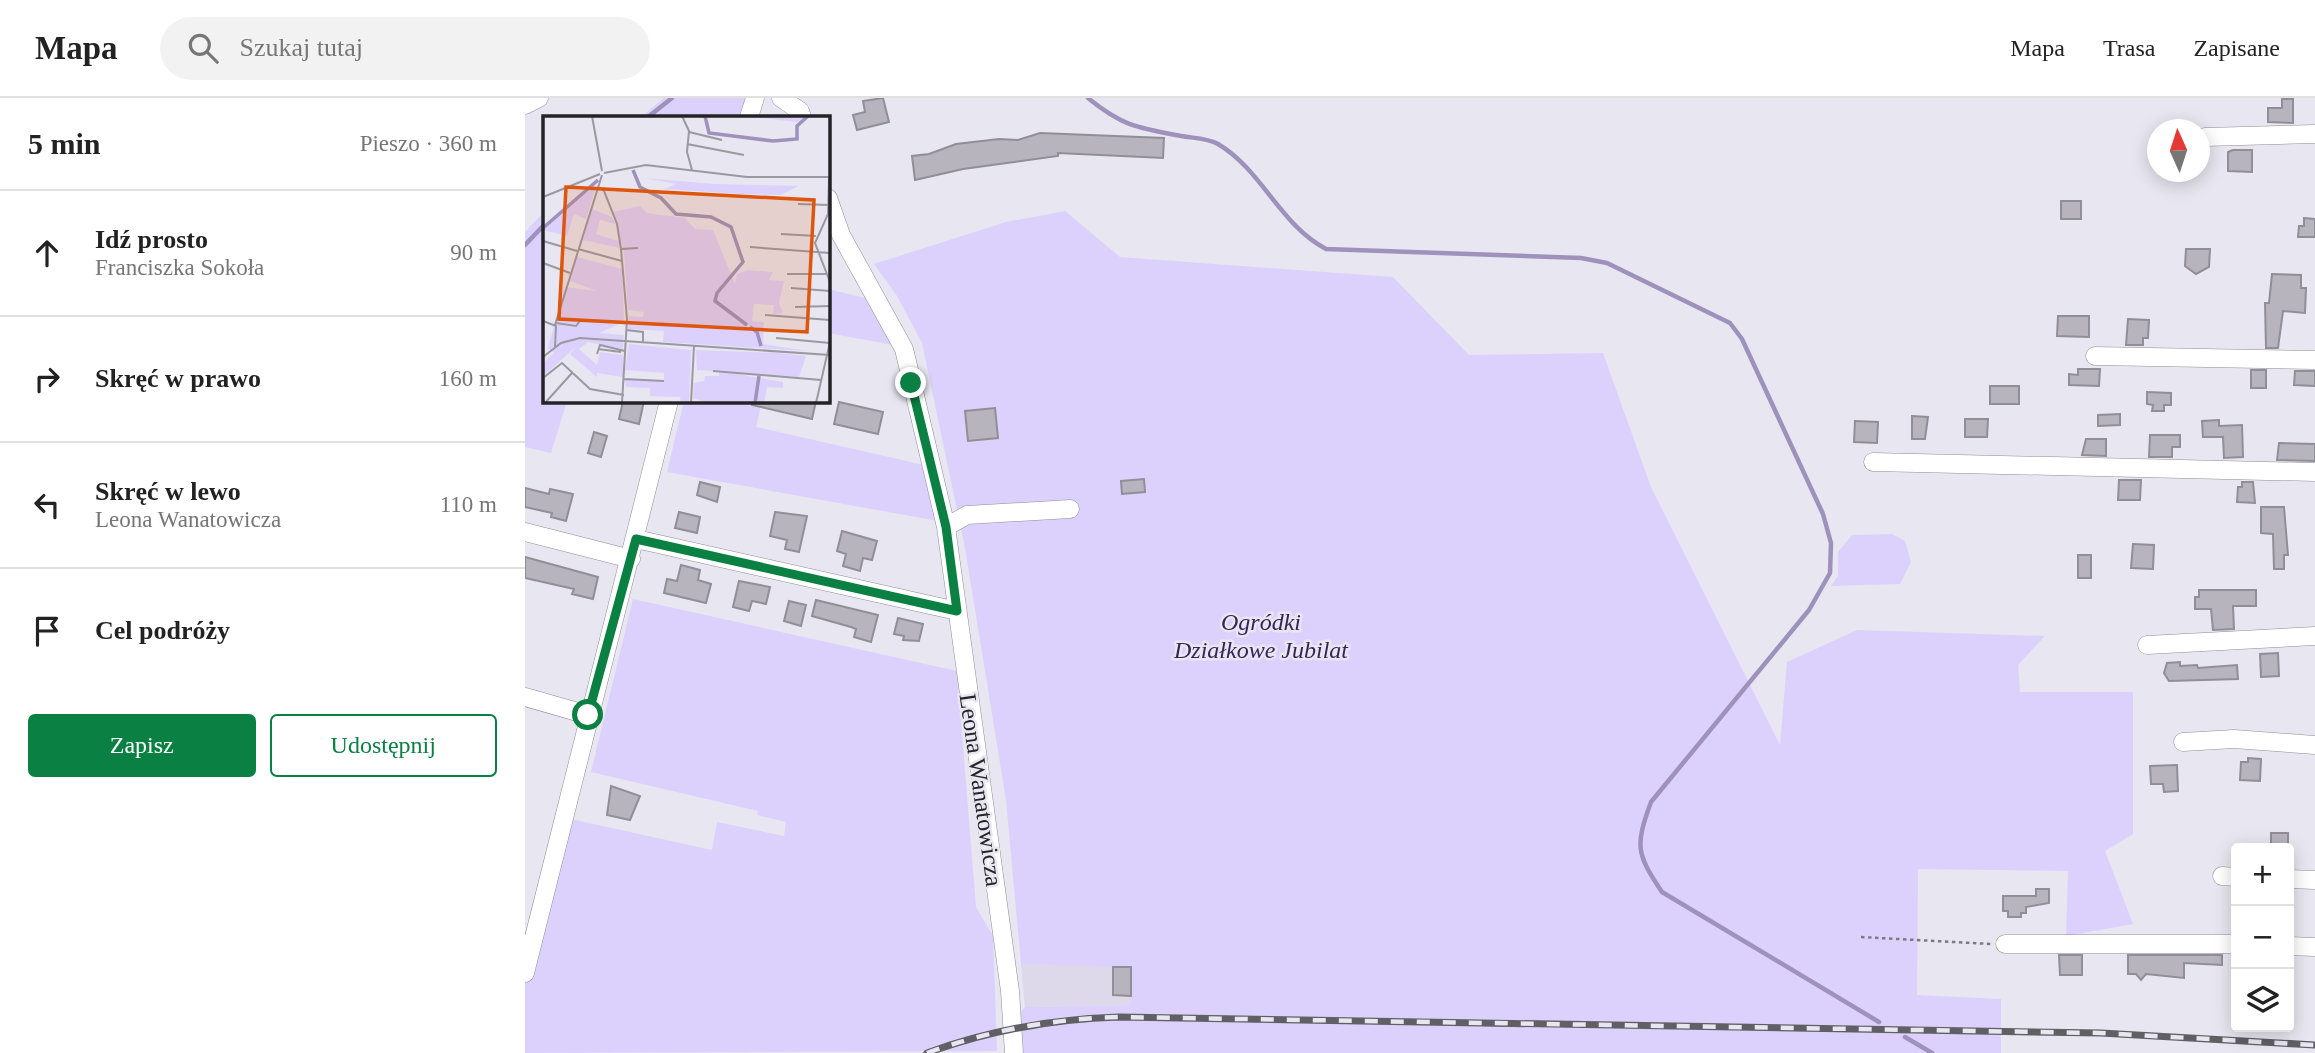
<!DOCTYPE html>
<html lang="pl">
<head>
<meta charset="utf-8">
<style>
  body { margin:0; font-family:Georgia,serif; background:#f2f2f2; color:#222 }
  .controls { position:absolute; right:21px; bottom:21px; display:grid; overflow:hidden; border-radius:7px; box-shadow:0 4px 18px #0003 }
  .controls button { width:63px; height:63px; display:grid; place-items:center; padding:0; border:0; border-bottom:2px solid #e0e0e0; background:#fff; color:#222; font:35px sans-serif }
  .compass { position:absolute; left:1622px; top:21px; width:63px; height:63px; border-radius:50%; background:#fff; box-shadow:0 4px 18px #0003; rotate:357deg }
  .stop { position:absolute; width:21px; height:21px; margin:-16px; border:5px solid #0b8043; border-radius:50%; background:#fff }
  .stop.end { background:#0b8043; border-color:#fff; box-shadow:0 2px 7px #0008 }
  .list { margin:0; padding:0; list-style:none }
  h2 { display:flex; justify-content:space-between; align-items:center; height:91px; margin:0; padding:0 28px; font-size:30px }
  h2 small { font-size:23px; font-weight:400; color:#767676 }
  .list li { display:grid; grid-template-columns:46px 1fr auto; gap:21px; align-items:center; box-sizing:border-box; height:126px; padding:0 28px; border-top:2px solid #e0e0e0 }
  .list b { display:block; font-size:26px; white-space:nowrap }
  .list p { margin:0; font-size:23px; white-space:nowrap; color:#767676 }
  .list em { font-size:23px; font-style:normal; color:#767676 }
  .actions { display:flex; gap:14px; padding:21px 28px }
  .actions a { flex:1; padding:16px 0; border:2px solid #0b8043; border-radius:7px; text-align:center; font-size:24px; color:#0b8043 }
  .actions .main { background:#0b8043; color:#fff }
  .icon { flex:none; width:38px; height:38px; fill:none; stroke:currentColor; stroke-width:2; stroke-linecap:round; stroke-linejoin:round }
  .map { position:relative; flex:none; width:1790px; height:955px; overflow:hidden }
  header { display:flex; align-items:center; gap:42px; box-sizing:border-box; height:98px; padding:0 35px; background:#fff; border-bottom:2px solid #e0e0e0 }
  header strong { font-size:33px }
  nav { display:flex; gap:38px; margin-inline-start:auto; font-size:24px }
  .search { width:490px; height:63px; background:#f2f2f2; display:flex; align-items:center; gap:18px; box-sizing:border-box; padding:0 24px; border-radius:38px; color:#767676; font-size:26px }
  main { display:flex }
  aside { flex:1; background:#fff }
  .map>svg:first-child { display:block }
</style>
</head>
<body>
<header>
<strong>Mapa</strong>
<div class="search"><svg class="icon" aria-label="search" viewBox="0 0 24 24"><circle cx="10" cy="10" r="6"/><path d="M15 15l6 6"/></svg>Szukaj tutaj</div>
<nav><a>Mapa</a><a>Trasa</a><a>Zapisane</a></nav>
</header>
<main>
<aside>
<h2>5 min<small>Pieszo · 360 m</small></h2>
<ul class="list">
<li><svg class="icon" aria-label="ahead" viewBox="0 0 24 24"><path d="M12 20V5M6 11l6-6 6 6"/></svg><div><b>Idź prosto</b><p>Franciszka Sokoła</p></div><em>90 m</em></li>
<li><svg class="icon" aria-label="right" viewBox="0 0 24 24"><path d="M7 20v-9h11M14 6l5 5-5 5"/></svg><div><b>Skręć w prawo</b></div><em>160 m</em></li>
<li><svg class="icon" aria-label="left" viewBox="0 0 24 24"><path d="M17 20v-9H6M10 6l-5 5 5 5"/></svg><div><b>Skręć w lewo</b><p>Leona Wanatowicza</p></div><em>110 m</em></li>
<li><svg class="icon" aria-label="arrive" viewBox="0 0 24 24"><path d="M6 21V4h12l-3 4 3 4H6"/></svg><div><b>Cel podróży</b></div></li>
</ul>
<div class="actions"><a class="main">Zapisz</a><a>Udostępnij</a></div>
</aside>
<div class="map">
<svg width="1790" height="955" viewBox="0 0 1790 955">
  <rect width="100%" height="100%" fill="#e8e6f0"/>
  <path fill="#ddd8ea" d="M496 866 607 868 606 907 500 909Z"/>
  <path fill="#dcd1fc" d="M139 0H222L217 19H116Z
    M540 113 595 159 868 179 944 257 1078 255 1126 389 1255 647 1262 564 1332 532 1520 538 1493 567 1495 594H1608V736L1580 753 1608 826 1541 838 1543 773 1393 771 1392 897 1476 901V955H493L492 919 500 909 606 907 607 869 496 866 481 702 440 450 397 245 372 198 349 166 481 124Z
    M19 114V303H42L26 355 0 349V134Z
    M303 191 340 200 369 247 303 235Z
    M159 303H237L231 329 399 367 413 423 142 374Z
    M1367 436 1380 443 1386 464 1375 486 1306 488 1313 478V454L1327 437Z
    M108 501 432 573 451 809 468 838 472 953 0 955V848L32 718 187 752 192 724 259 738 261 724 232 717 233 713 66 674Z"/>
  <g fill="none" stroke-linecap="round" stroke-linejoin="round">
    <path stroke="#9e92bd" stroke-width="4.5" d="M563 0C597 28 613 30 656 38 667 40 683 40 693 46 737 72 755 127 801 151L1056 160 1082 165 1205 225 1217 241 1298 416 1306 445 1305 475 1284 512 1126 704C1110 748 1111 755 1137 794L1354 924
      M123 19 147 0
      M0 147 19 127
      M1380 939 1407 955"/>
  </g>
  <path fill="#b7b4be" stroke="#908e97" stroke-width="2" d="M358 0 364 24 332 32 328 17 340 14 338 3Z
    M1757 1H1768V25L1743 24V10H1757Z
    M515 35 639 40 638 60 533 55V58L438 71 390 82 387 58 404 56 431 46 474 41 493 42Z
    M1708 52H1727V74L1703 73V54Z
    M1536 103H1556V121H1536Z
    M1779 120 1790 121V139H1773L1774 128H1779Z
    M1661 151H1685L1684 169 1671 176 1660 168Z
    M1747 176 1776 177V190H1781L1780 215 1758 213 1753 250H1741L1740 205H1744Z
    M1533 218H1564V239L1532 238Z
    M1603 221 1624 222 1623 240H1618V247H1601Z
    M1553 271H1575L1574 288 1544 287V276L1553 277Z
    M1726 272H1741V290H1726Z
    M1770 273H1790V288L1769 287Z
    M1465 288H1494V306H1465Z
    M1622 294 1646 295V307H1639V313H1627L1628 307 1622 306Z
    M98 303H119L114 326 94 321Z
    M227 303H291L287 321 227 307Z
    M314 304 358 314 353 336 309 326Z
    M470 310 473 340 443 343 440 313Z
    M1595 316V327L1573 328V317Z
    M1387 318 1403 319 1400 341H1387Z
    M1440 321H1463L1462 339H1440Z
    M1694 322V328L1717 327 1718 359 1699 360 1698 339H1678L1677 323Z
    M1330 323 1353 324 1352 345 1329 344Z
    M69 334 82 338 76 359 63 355Z
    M1625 337H1655V349H1647V359H1624Z
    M1561 341H1581V358L1557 357Z
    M1754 345 1790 346V363L1752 362Z
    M619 381 620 394 597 396 596 383Z
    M1594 382H1616L1615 402H1593Z
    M175 384 195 389 192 404 172 397Z
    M1717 384H1728L1730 405 1712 404 1713 389H1717Z
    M0 390 24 396 25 391 48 396 41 423 26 419 27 415 0 409Z
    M1736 409H1759L1763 457H1759V471H1749L1748 436 1736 435Z
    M154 414 175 419 172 435 150 430Z
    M250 414 282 418 274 454 260 451 262 442 245 438Z
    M317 433 352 443 347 462 338 460 335 473 318 468 321 456 312 453Z
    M1608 446 1629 447 1628 471 1606 470Z
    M1553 457H1566V480H1553Z
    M0 459 73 479 68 501 47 496 49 491 0 480Z
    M156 467 175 472 173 482 186 486 181 505 139 495 142 481 152 483Z
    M214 483 245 489 241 506 227 503 224 513 208 509Z
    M1674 492H1731V508H1708L1709 531 1688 532 1686 511H1670V499H1674Z
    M291 502 353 517 346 544 329 539 331 531 326 529 287 518Z
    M264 503 281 507 276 528 259 523Z
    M373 520 398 526 394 543 378 542 379 538 369 536Z
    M1753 555 1754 578 1736 579 1735 556Z
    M1655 564V568L1672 567 1673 570 1712 567 1713 581 1644 583 1639 575 1642 565Z
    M1723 660 1736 661 1735 683 1715 682 1716 664H1723Z
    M1652 667 1653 693 1639 694 1638 686H1626L1625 668Z
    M86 688 115 698 105 722 82 717Z
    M1746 735H1763V750H1746Z
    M1511 791H1524V805L1501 809V815H1496V819H1483V813H1478V798H1511Z
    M1534 857H1557V877H1535Z
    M1603 857H1697V867L1659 865V880L1621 876 1616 882 1611 876H1603Z
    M588 869H606V898L588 897Z"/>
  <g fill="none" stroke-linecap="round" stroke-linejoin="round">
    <g stroke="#8f8d96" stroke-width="19">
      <path id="minor" d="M256 0 275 13 277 19
        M0 7 14 0
        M224 19 230 0
        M1680 39 1790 36
        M303 100 316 137 379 251 421 429
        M1570 258 1790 262
        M1348 364 1790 374
        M0 434 106 461
        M111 441 432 513
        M1622 547 1790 538
        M0 599 63 617
        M1658 644 1709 641 1790 647
        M1697 778 1711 779
        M1764 781 1790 782
        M1480 846H1711
        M1764 848 1790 849
        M0 875 144 303
        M489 955 485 893 421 429 442 417 545 411"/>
    </g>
    <path stroke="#7d7b82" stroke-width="2.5" stroke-dasharray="3.5 3.5" stroke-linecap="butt" d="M1336 839 1466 846"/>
    <use href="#minor" stroke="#fff" stroke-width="18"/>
    <g stroke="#605f64" stroke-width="7">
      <path id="rail" d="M402 955C465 932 527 921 594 919L1576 935 1790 947"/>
    </g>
    <use href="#rail" stroke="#e8e6f0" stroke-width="4.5" stroke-dasharray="13" stroke-linecap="butt"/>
  </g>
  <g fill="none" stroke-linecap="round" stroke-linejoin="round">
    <path stroke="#0b8043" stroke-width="9" d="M63 617 111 441 432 513 421 429 386 285"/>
  </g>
  <g text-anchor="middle" stroke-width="5" stroke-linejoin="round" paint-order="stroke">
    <g font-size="24" font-style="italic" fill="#372459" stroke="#e8e6f0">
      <text x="736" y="532">Ogródki<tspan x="736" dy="28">Działkowe Jubilat</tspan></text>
    </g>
    <g font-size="24" fill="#242327" stroke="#e8e6f0">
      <text transform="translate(456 692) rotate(82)" y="8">Leona Wanatowicza</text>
    </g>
  </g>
  <g transform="translate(18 18)">
    <rect width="287" height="287" fill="#e8e6f0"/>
    <path d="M200 0H264L254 6ZM101 62 172 68 256 70 237 79 197 78 121 73 134 68ZM55 64 43 103 31 98 24 120 0 114ZM97 90 104 97 142 102 152 113 170 114 192 168 194 158 204 154 230 156 226 164 241 165 236 187 240 197 230 198 231 189 211 188 209 205 221 206 220 228 264 235 120 226 121 215 85 213 86 200 100 201 101 196 85 194 81 136 70 96ZM49 93 69 101 72 108 57 104 53 118 76 125 77 132 40 124ZM34 141 79 153 81 206 56 217 81 219 80 233 45 226 36 233 54 249 57 236 80 239V261L54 257V261L27 238 33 231 0 260V247L11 237 5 232 22 171 54 175 27 165ZM86 228 148 234 146 287H138L137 281 107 280V272L83 271 82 263 121 265V257L82 254ZM153 234 236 237 263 240 256 261 154 254ZM176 255 240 266V272L224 271 221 287H165L150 282 151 267 161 265 162 260H176Z" fill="#dcd1fc"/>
    <path fill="none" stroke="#9e92bd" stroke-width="3.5" d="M162 0 166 17 230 25 254 23V10L265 0M90 54 97 71 118 82 133 98 168 101 188 111 200 146 174 177 172 185 204 209M0 112 55 64M207 211 214 216 218 230M212 287 216 260"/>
    <path fill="none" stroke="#9a98a0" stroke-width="2" d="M49 0 59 55M139 0 146 15 144 36 149 54M146 16 179 24M144 28 201 39M61 57 103 49 204 61H287M286 61 285 98 272 127 287 166M55 71 61 75 74 108 78 133M0 81 57 58M255 88 286 89M238 118 273 120M0 125 34 135M207 131 287 137M35 133 79 145M0 147 27 157M244 158H283M248 172 287 175M252 191 287 190M222 199 287 204M0 205 13 210 12 231M13 207 33 210 37 205M12 209 59 59M83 214 100 216V226M233 222 287 227M55 233 78 236M54 238 57 229 82 235M0 241 18 227 37 222 287 239M170 255 278 264M0 262 19 247 47 273 81 279M81 263 121 265M2 287 29 257M79 287 84 203 78 133 95 132M148 287 151 230M273 287 287 226"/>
    <path fill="#de560d" fill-opacity="0.15" stroke="#de560d" stroke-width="3.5" d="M23 71 271 84 264 216 16 203Z"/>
    <rect width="287" height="287" fill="none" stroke="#242327" stroke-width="3.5"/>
  </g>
</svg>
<div class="controls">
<button>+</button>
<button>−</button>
<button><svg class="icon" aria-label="layers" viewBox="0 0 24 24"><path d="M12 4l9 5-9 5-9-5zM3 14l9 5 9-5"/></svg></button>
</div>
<svg class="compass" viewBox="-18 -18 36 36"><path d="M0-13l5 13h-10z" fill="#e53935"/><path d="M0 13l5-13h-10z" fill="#767676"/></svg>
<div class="stop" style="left:63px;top:617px"></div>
<div class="stop end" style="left:386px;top:285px"></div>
</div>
</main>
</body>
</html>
